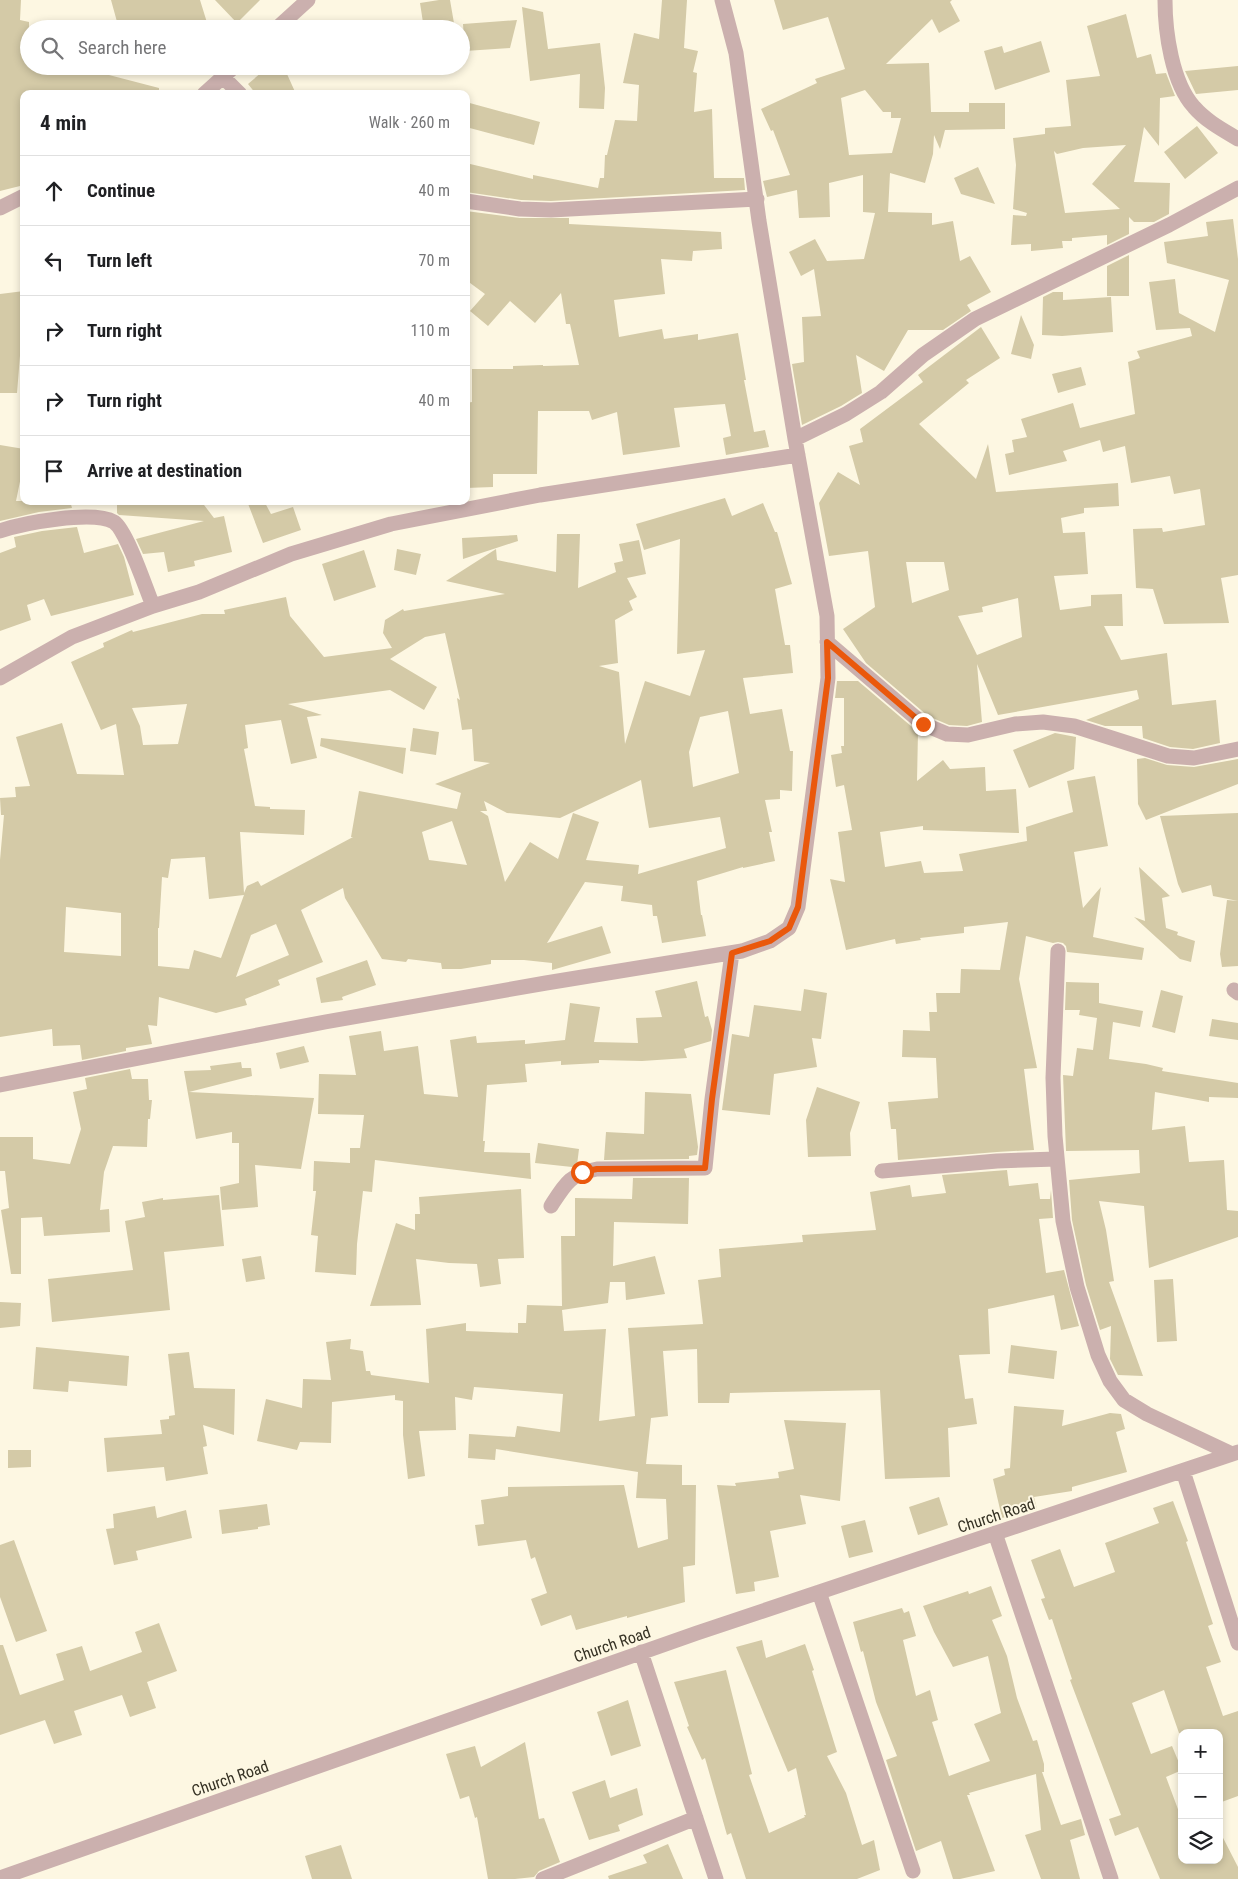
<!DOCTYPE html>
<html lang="en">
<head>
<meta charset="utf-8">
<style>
  body { margin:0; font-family:"Roboto Condensed",sans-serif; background:#f2f2f2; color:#202124 }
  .controls { position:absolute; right:15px; bottom:15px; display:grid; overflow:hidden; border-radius:10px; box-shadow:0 2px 8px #0003 }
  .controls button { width:45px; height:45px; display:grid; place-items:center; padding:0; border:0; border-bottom:1px solid #e0e0e0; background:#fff; color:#202124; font:25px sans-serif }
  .stop { position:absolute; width:15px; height:15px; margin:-11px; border:4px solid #ea580c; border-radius:50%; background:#fff }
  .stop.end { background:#ea580c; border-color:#fff; box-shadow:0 1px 5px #0008 }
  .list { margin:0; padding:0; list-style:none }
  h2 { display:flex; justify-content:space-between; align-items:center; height:65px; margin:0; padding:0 20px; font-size:21px }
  h2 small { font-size:16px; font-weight:400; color:#757577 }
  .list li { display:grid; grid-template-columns:32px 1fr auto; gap:15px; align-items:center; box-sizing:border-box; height:70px; padding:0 20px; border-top:1px solid #e0e0e0 }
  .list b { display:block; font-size:19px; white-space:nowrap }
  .list em { font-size:16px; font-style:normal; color:#757577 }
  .icon { flex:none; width:28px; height:28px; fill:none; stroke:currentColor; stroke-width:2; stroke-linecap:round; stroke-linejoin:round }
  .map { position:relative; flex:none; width:1238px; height:1879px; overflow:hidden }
  .search { position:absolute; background:#fff; box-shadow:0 2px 8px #0003; left:20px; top:20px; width:450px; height:55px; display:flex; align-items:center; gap:12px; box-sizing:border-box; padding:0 18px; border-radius:28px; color:#757577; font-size:19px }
  .panel { position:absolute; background:#fff; box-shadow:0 2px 8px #0003; left:20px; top:90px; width:450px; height:415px; border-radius:10px }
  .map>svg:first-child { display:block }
</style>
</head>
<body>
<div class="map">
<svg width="1238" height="1879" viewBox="0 0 1238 1879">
  <rect width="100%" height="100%" fill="#fdf7e2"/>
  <path fill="#d4caa7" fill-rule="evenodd" d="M0 0H21L20 20 29 22V66H78V69L110 71 109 75 159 88V94H24V185L0 191Z
    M111 0H200L209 29H119Z
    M215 0H260L237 23Z
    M439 0H450L455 29H424L420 3Z
    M662 0H687L684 48 698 51 693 72 697 73 694 112 712 109 714 178H744L745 190 551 201 521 200 466 192V163L533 179V175L598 188 600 178H604L605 155H607L615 120 637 121 639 85 623 83 634 33 659 39Z
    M774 0H952L950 2 960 21 939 33 932 19 886 64 929 63 931 112H969V103H1005V129L945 130 940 149 934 135 933 154 925 183 890 173 888 212 932 213V225L953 221 960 261 970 256 991 292 967 305 971 311 943 330H908L884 371 856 355 862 393 841 406 802 425 792 364 804 362 802 317 821 316 814 269 801 276 789 252 815 239 827 261 864 259 875 213 863 212V175L829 183 830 217 799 218 797 190 767 197 763 181 790 175 773 130 771 131 761 109 817 83 815 79 845 69 828 17 783 30ZM865 90 883 112H891V118H901L892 153 849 155 841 98Z
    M522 7 543 12 548 49 600 43 605 88 604 109 579 108 580 74 530 81Z
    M1126 14 1137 58 1151 54 1156 74 1166 73 1175 96 1160 98 1159 146 1144 127 1134 182 1170 183 1169 214 1154 222H1134L1129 217V234L1107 245V235L1072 238V241H1062L1063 248 1031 251V244L1011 245 1013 215 1026 216 1027 213 1013 209 1016 165 1013 138 1045 134V128L1071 126 1066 80 1100 76 1087 26ZM1126 145 1092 184 1120 209 1065 213 1054 151 1057 154 1083 148Z
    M517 20 510 48 465 51 463 24Z
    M1041 41 1050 72 995 90 984 51 1002 46 1004 53Z
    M269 66H281L287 74 296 94H256L248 84Z
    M1238 66V90L1196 94 1185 71Z
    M466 102 540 122 534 145 466 127Z
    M1197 126 1218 153 1185 179 1164 152Z
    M978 167 995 204 961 194 954 178Z
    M466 211 520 218H569V224L721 232 722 249 693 251 692 261 661 259 665 294 614 300 619 337 662 329 664 339 698 334V340L738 333 746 380H744L754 432 765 430 769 447 726 455 723 438 731 436 725 404 674 408 680 447 623 455 617 412 592 420 589 411H538L537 474H493V487L466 488V403L472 402V369H513V366L543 365V366L579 365 570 324H566L561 293 535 323 510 301 488 326 470 311 485 294 466 280Z
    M1233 219 1238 259V575L1221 578 1229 623 1164 624 1153 589 1136 588 1133 529 1162 528 1163 532 1205 525 1200 489 1174 494 1170 476 1131 483 1125 446 1103 452 1100 440 1063 451 1067 461 1009 475 1005 454 1014 452 1012 440 1027 437 1021 419 1073 403 1080 428 1135 414 1128 362 1140 358 1137 351 1192 336 1190 328 1156 330 1149 282 1175 279 1179 313 1215 332 1229 280 1167 263 1164 242 1208 236 1206 222Z
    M1129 255V296H1107V266Z
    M24 291V332L22 331 17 393H0V294Z
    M1053 292H1063V300L1111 297 1113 332 1062 336 1042 335 1043 297Z
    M1021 315 1034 345 1031 359 1011 354Z
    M981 327 1000 358 966 380 969 383 919 424 976 479 988 444 996 492 1118 483 1119 506 1084 508V513L1061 518 1063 533 1085 532 1088 574 1054 576 1060 610 1091 606V595L1122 594 1123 626H1104L1121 660 1167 653 1172 705 1216 700 1220 743 1193 749 1170 747 1143 738 1142 726H1105L1086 720 1139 699 1137 690 998 715 977 664 982 722 967 726 949 725 928 716 866 663 843 629 875 607 868 551 829 556 819 503 838 472 860 485 849 446 863 442 860 429 923 382 918 375ZM906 562H944L949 590 912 603ZM1018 598 1022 637 977 655 958 616 983 612 982 607Z
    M1081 367 1086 385 1058 393 1052 374Z
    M0 445 24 449V462L16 501H70L72 508 39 512 0 521Z
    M725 498 732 516 763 503 775 532H777L792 584 775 589 785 645H790L793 673 743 678 750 714 782 709 790 751H793L792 791 780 790V799L765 800 772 832H769L775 861 743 868V867L697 881 701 915H702L706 936 662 943 657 916H653L652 905 621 901 623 886 585 882 547 943 602 926 611 953 552 970V963L524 960H491V964L461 969H442L441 963 408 959 406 962 382 959 345 898 343 888 301 910 323 962 278 980 280 985 245 999 247 1005 216 1013 159 997 157 1026 148 1025 152 1044 126 1048V1051L82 1060 80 1045 53 1046 52 1029 0 1037V860L4 815H1L0 798 16 797 15 787 30 786 16 737 62 723 77 774 124 775 116 724 101 730 71 662 104 647 103 643 132 630 133 632 202 614H225L224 610 286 597 290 616 324 657 392 648 383 633 385 620 403 609 404 611 505 594 446 581 496 549 497 560 556 572 557 534H580L578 588 616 572 614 563 623 561 619 544 639 540 646 574 627 578 637 597 629 601 633 610 615 620 618 663 599 666 619 672 625 744 645 681 690 696 705 650 677 654 680 539 644 550 636 524ZM445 633 460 700 457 698 462 730 472 729 474 761 490 763 435 784 461 793 457 809 359 791 351 837H353L261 886 258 881 247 886 244 893 240 832 304 835 305 810 270 809V807L255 806 244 749 248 748 245 725 281 720 291 764 317 758 307 717 322 715 288 704 390 690 424 710 437 687 390 659 425 637ZM187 704 178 744 143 745 140 726 132 708ZM728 711 739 773 693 787 689 752 700 717ZM641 780 649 828 720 817 726 848 638 874 639 865 586 860 599 822 573 813 558 859 530 842 505 882 488 816 480 811H487L484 801 507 813 560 818ZM452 821 467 865 429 860 422 832ZM205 857 209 899 244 895 221 958 194 950 189 969 158 966V928H159L162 877 168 878 171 859ZM66 907 121 913V956L64 952ZM276 924 289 955 236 977 251 935Z
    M117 501H201L214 518 224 516 232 552 194 561 195 566 168 572 164 552 143 554 136 539 204 521 119 515 117 513Z
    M247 501H264L271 514 293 507 301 530 263 543Z
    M77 527 84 553 118 544 124 557 134 595 51 616 44 599 27 605 31 620 0 631V553L16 547 14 537 42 531Z
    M517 535 518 541 463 559 462 538Z
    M397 549 421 554 416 575 394 570Z
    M364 550 376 587 334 601 322 564Z
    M837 681H858L918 732 917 781 943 760 950 769 985 767 986 791 1016 789 1019 833 923 830V826L880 832 885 867 921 861 924 873 963 871 959 854 1027 841 1026 827 1073 812 1067 781 1095 776 1108 846 1074 852 1083 908 1101 887 1093 937 1144 948 1142 960 1067 952 1066 946 1063 943 1058 942 1053 943 1026 936 1019 979 1037 1068 1024 1069 1034 1150 997 1152 898 1160 896 1129H891L888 1102 938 1098 936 1058 902 1057 903 1030 930 1031 929 1012H937L936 993H960L961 969 1000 970 1008 922 964 927V933L920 938 921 940 896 944 895 939 846 950 830 879 845 882 838 832 852 830 844 785 836 787 831 755 842 753 841 746H844V698H835Z
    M413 728 439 732 436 755 410 751Z
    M1055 733 1076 737 1074 769 1029 788 1013 750Z
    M321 738 406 748 403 774 320 746Z
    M1137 759 1145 758 1167 765 1194 767 1238 759V784L1146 820 1138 804Z
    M1238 813V901L1213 896 1211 885 1182 893 1178 884 1160 816Z
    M1139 867 1170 896 1162 898 1166 928 1178 932 1177 935 1195 941 1191 962 1180 959 1134 917 1145 921Z
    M1227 900 1238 901V966L1222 967 1220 954Z
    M367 960 376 985 342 997 343 1000 321 1003 316 978Z
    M697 981 705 1017 708 1016 712 1030 711 1041 684 1049 687 1058 642 1061 599 1060V1063L561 1065V1061L525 1064 527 1082 487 1085 483 1141H485L484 1152 530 1153 531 1179 375 1160 372 1192 363 1191 357 1244 356 1275 315 1272 318 1236 311 1235 316 1191H313L314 1161 350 1163V1148H360L364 1115 318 1114 319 1074 356 1075 349 1036 381 1031 384 1051 418 1046 424 1094 458 1097 450 1040 476 1036 477 1043 525 1040V1044L565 1040 570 1003 600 1007 594 1042 638 1043 636 1018 662 1017 655 991Z
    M1066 982 1099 983V1003L1143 1011 1140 1027 1113 1022 1109 1059 1146 1064 1163 1068 1162 1071 1238 1083V1098L1209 1097V1102L1155 1092 1152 1130 1185 1126 1189 1162 1224 1160 1227 1210 1238 1211V1237L1149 1268 1144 1206 1099 1201 1106 1230 1114 1281 1109 1282 1143 1376 1118 1375 1110 1359 1111 1326 1100 1330 1086 1285 1072 1220 1069 1180 1140 1173 1139 1150 1066 1151 1063 1075 1073 1076 1077 1048 1093 1050 1097 1018 1079 1015 1080 1010H1065Z
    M804 989 827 993 821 1039 812 1038 817 1067 774 1074 770 1115 722 1110 732 1034 749 1037 754 1005 801 1011Z
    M1161 990 1183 996 1175 1033 1152 1027Z
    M1212 1019 1238 1023V1040L1209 1036Z
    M304 1046 309 1062 280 1069 276 1053Z
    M241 1062 242 1068H251L252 1076 189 1092 314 1098 301 1169 255 1165 258 1207 222 1210 220 1187 239 1183V1143H232V1132L196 1139 184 1071 211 1070 210 1066Z
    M130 1069 132 1079H148L149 1100H152L150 1119H148L147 1147 113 1146 104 1172 100 1210 109 1209 110 1232 44 1236 42 1217 21 1218V1274H11L1 1210 9 1208 5 1171H0V1137H33V1159L70 1164 81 1129 73 1092 87 1089 85 1078Z
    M817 1087 860 1102 850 1133 851 1156 808 1157 806 1120Z
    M645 1092 691 1094 698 1147 697 1155 689 1156V1159L604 1160 606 1132 644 1134Z
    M538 1143 579 1149 577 1165 572 1167 535 1163Z
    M1007 1170 1009 1186 1038 1183 1040 1199H1050L1051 1190 1053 1218 1039 1219 1046 1273 1064 1270 1079 1326 1061 1330 1054 1295 988 1309 990 1354 959 1355 965 1399 973 1398 977 1424 948 1428 950 1477 885 1479 880 1390 730 1393 729 1403H698L697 1349 663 1351 668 1416 651 1418 646 1464 682 1465V1485H696L695 1565 683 1567 685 1602 627 1618V1616L576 1630 571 1615 541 1626 531 1599 547 1593 535 1557 531 1559 526 1540 478 1546 475 1525 484 1524 481 1500 508 1496V1487L624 1485 638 1548 668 1539 666 1499 636 1498 638 1472 496 1449 495 1460 468 1458 469 1434 515 1437 517 1426 560 1432 563 1394 474 1387 472 1400 455 1397 456 1430 419 1431 425 1476 408 1479 403 1435V1401L395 1400V1395L332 1402 331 1443 300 1442 297 1450 257 1441 266 1399 302 1408 303 1379 331 1380 326 1342 351 1339 350 1349 363 1351 366 1371H370L371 1375 429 1383 426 1329 466 1323V1331L518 1333V1323H526L527 1305 562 1306 561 1236H575V1198L632 1199 633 1178H689L688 1224 614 1222 613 1266 655 1256 665 1294 626 1300 625 1282H610L608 1303 562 1310 564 1331 606 1329 599 1421 635 1416 628 1328 703 1324 698 1280 721 1277 719 1249 803 1242 802 1235 876 1230 870 1192 910 1185 912 1197 946 1193 942 1175Z
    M521 1189 524 1258 498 1259 501 1284 480 1287 477 1264 449 1263 416 1259 421 1305 370 1306 396 1223 415 1230V1214H420L419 1197Z
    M219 1195 224 1246 164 1252 170 1310 52 1322 48 1279 133 1270 125 1221 145 1217 142 1202 163 1198V1200Z
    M261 1256 265 1279 246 1282 242 1259Z
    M1173 1279 1177 1341 1157 1342 1154 1280Z
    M0 1302 21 1303 20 1326 0 1328Z
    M1011 1345 1057 1351 1054 1379 1008 1373Z
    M36 1347 129 1356 127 1386 69 1381 68 1392 33 1389Z
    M189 1352 194 1388 235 1389 234 1435 203 1425 207 1446 203 1447 208 1474 166 1481 164 1467 107 1472 104 1438 162 1434 160 1420 169 1419V1416L175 1415 168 1354Z
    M1014 1406 1064 1410 1062 1426 1110 1413 1121 1414 1125 1429 1116 1432 1127 1472 1072 1487V1491L1034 1497 1037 1509 1002 1518 993 1479 1005 1475 1004 1469 1010 1468Z
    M784 1420 846 1423 840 1501 800 1495 806 1524 770 1531 779 1577 754 1582 755 1591 736 1594 717 1485 736 1486 735 1483 779 1478 778 1472 794 1469Z
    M8 1450H31V1467L8 1468Z
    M939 1497 948 1525 918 1535 909 1507Z
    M1173 1501 1188 1541 1186 1542 1213 1624 1208 1626 1221 1662 1206 1667 1223 1716 1238 1711V1796L1219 1803V1733H1179L1164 1690 1132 1703 1151 1754 1172 1746 1182 1770 1166 1777 1182 1820V1860H1219V1830L1238 1867V1879H1160L1138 1827 1115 1836 1109 1819 1121 1815 1070 1680 1072 1679 1052 1619 1049 1620 1041 1599 1045 1598 1031 1560 1060 1549 1074 1587 1115 1572 1105 1543 1159 1523 1153 1508Z
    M267 1504 270 1525 258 1527V1529L222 1534 219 1510Z
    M155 1506 157 1518 186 1510 192 1538 136 1551 138 1560 114 1565 106 1529 114 1528 113 1514Z
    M865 1520 873 1552 849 1558 841 1526Z
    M14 1540 47 1631 16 1642 0 1597V1545Z
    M991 1586 1002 1616 992 1620 1007 1656 1017 1698 1033 1741 1037 1740 1044 1764V1772H1042L1061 1825 1081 1819 1085 1835 1070 1840 1080 1879H1041L1025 1835 1041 1830 1036 1774 969 1793 970 1795H967L995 1871 960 1879H953L941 1841 916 1851 886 1760 897 1756 876 1702 863 1651 861 1652 853 1622 902 1608 904 1613 909 1611 916 1636 903 1640 916 1696 930 1690 938 1720 932 1722 949 1776 990 1761 974 1724 1001 1713 988 1656 953 1667 934 1632 923 1606 968 1591 969 1594Z
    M159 1623 177 1671 147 1682 156 1708 130 1717 122 1695 74 1711 82 1735 54 1744 45 1720 0 1735V1645H3L20 1695 64 1680 56 1654 82 1646 90 1671 142 1652 135 1632Z
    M762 1640 766 1658 805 1644 814 1670 812 1671 837 1752 827 1756 846 1793 862 1845 874 1840 880 1870 857 1879H746L731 1833 727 1835 705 1758 702 1760 687 1727 689 1726 674 1682 726 1670 752 1774 749 1775 769 1833 805 1817 804 1815H806L796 1768 788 1772 736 1647Z
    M628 1700 641 1746 611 1756 597 1712Z
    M525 1742 539 1819 544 1818 560 1862 539 1871 534 1877 515 1879H488L477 1817 475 1818 469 1796 460 1799 446 1754 475 1746 481 1767Z
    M605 1780 610 1798 637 1788 643 1815 618 1825 620 1831 589 1840 572 1792Z
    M668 1844 683 1879H609L608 1876 647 1863 643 1855Z
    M341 1845 352 1879H312L305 1856Z"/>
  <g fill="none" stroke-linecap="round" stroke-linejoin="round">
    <path stroke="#cbb0ae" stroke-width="15" d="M1165 0C1165 32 1172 83 1194 107 1206 121 1223 130 1238 139
      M276 29 308 0
      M223 77 240 94
      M204 94 235 66
      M466 201 520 209 551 210 757 199
      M0 208 24 196
      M795 439 846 414 881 392 923 355 975 319 1169 225 1238 188
      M0 531C23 523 93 510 114 522 127 531 146 589 153 606
      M827 642 923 724 947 734 968 735 1015 724 1043 722 1074 726 1168 756 1194 758 1238 749
      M0 678 72 637 153 606 199 592 291 554 391 524 540 495 798 455
      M1058 951 1053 1078 1055 1136 1063 1221 1077 1287 1098 1355 1110 1381 1124 1400 1147 1414 1232 1454
      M1234 990 1238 993
      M0 1085 325 1022 546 983 742 951 770 941 789 928 798 907 828 678 827 616 795 439 759 221 736 53 722 0
      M882 1171 997 1161 1057 1159
      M551 1206C565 1184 570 1174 597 1169L705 1168 712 1099 732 953
      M1183 1471 1238 1643
      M995 1533 1111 1879
      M819 1592 913 1871
      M641 1652 716 1879
      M0 1878 697 1633 1238 1452
      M543 1879 696 1818"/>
  </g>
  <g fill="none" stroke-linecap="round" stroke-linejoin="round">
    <path stroke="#ea580c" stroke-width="6" d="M582 1172 597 1169 705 1168 712 1099 732 953 770 941 789 928 798 907 828 678 827 642 923 724"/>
  </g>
  <g text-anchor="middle" stroke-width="4" stroke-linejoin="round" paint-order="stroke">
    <g font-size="16" fill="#363224" stroke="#fdf7e2">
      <text transform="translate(996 1515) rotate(-18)" y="6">Church Road</text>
      <text transform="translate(612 1644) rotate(-19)" y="6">Church Road</text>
      <text transform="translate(230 1778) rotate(-19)" y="6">Church Road</text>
    </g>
  </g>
</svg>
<div class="controls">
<button>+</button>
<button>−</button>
<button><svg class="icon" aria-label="layers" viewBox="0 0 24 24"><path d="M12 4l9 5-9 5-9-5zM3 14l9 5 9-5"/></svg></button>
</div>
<div class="stop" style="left:582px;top:1172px"></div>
<div class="stop end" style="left:923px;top:724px"></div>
<div class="search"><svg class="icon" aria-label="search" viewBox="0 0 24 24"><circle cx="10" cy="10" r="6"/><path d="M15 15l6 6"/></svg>Search here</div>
<section class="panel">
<h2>4 min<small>Walk · 260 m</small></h2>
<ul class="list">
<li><svg class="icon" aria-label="ahead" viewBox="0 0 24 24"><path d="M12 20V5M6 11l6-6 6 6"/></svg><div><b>Continue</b></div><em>40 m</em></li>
<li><svg class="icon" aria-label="left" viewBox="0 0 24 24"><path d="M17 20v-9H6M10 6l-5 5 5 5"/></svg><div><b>Turn left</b></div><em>70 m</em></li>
<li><svg class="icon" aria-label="right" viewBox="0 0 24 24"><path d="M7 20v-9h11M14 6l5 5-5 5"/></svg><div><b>Turn right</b></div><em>110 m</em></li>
<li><svg class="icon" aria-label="right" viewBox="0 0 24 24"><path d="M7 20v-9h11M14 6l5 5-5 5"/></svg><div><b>Turn right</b></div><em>40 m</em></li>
<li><svg class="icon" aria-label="arrive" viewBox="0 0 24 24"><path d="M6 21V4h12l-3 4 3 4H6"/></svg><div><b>Arrive at destination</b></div></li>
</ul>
</section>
</div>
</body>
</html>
